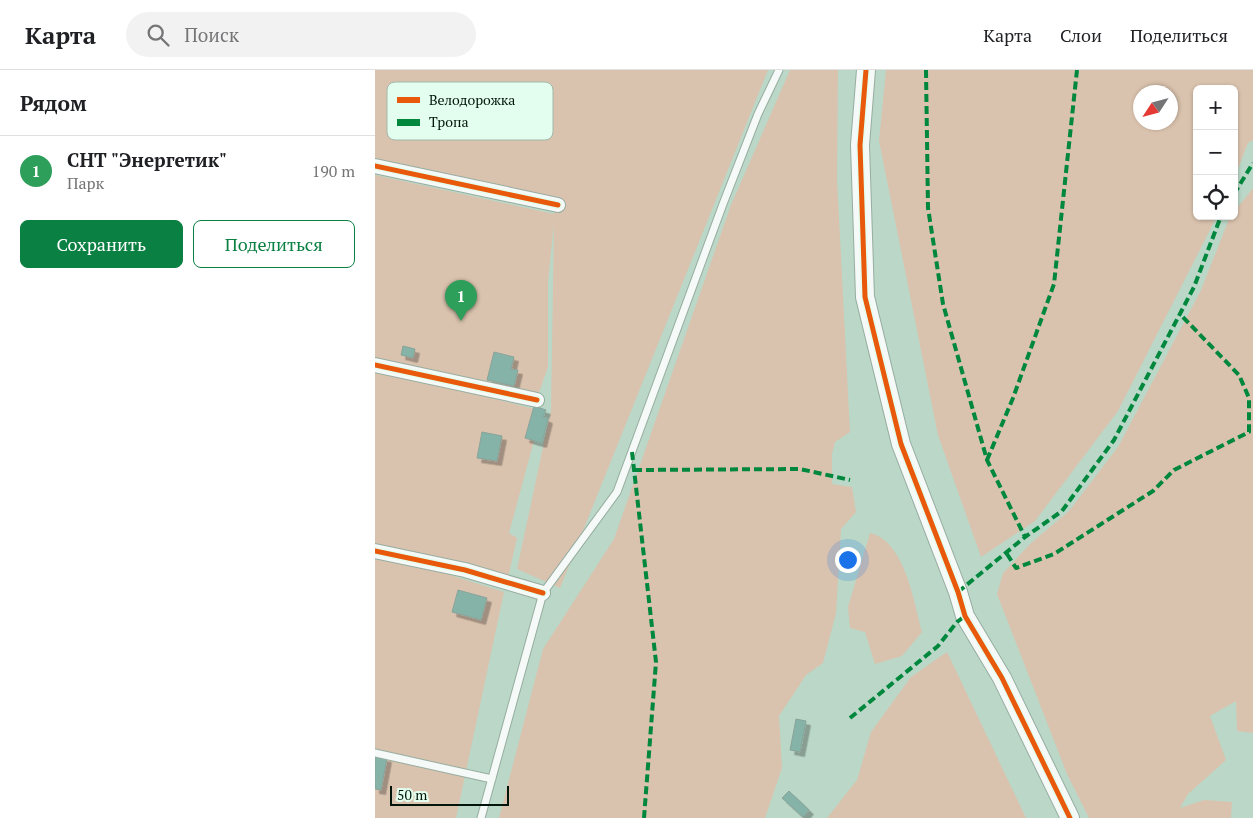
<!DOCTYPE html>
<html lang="ru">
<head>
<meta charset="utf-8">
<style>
  body { margin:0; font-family:"PT Serif",serif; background:#f2f2f2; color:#202124 }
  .controls { position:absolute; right:15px; top:15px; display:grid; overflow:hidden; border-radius:8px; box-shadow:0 1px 4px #0004 }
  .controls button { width:45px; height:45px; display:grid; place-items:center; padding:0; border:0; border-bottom:1px solid #e0e0e0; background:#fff; color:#202124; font:25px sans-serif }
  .compass { position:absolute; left:758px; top:15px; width:45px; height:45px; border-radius:50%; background:#fff; box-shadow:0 1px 4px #0004; rotate:234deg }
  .scale { position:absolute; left:15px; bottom:12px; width:119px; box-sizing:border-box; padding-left:5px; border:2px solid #02150b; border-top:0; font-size:14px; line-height:18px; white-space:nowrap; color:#02150b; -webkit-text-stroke:4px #e3feee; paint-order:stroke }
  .you { position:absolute; left:472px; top:489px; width:18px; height:18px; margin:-12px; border:4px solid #fff; border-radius:50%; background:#1a73e8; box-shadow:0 0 0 8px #1a73e833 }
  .badge { display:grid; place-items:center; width:32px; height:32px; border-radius:50%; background:#0b8043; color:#fff; font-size:16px; font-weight:700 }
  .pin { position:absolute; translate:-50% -41px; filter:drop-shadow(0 1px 2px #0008) }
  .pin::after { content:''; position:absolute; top:26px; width:18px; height:15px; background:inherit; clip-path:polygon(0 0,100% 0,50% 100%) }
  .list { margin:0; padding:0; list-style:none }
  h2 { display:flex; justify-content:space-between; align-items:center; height:65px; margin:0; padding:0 20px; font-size:21px }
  h2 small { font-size:16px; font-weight:400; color:#757577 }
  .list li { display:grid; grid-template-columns:32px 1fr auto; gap:15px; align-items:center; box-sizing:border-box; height:70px; padding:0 20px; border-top:1px solid #e0e0e0 }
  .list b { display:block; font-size:19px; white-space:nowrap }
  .list p { margin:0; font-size:16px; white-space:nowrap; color:#757577 }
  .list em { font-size:16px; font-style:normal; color:#757577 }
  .actions { display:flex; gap:10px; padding:15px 20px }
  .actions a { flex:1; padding:11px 0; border:1px solid #0b8043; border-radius:8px; text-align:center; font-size:18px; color:#0b8043 }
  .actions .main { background:#0b8043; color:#fff }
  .icon { flex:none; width:28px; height:28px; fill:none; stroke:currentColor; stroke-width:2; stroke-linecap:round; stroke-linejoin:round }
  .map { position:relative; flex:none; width:878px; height:748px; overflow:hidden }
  header { display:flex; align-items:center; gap:30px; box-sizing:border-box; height:70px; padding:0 25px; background:#fff; border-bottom:1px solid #e0e0e0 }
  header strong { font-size:24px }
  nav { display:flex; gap:28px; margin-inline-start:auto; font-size:18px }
  .search { width:350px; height:45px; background:#f2f2f2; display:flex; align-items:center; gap:12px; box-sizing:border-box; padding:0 18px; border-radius:28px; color:#757577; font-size:19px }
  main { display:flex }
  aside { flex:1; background:#fff }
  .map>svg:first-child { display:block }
</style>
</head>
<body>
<header>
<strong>Карта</strong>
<div class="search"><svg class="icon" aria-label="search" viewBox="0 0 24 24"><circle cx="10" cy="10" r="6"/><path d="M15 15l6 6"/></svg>Поиск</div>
<nav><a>Карта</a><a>Слои</a><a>Поделиться</a></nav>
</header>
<main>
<aside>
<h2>Рядом<small></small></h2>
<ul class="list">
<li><span class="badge" style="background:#2e9e5b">1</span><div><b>СНТ &quot;Энергетик&quot;</b><p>Парк</p></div><em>190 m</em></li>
</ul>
<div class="actions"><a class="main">Сохранить</a><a>Поделиться</a></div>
</aside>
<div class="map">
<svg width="878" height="748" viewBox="0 0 878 748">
  <defs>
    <filter id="shadow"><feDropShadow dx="4.5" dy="4.5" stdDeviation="0" flood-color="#0004"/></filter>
  </defs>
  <rect width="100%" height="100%" fill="#bad7c7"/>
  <path fill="#dac3ae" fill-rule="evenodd" d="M0 0H393L185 518 142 499 176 340 179 153 173 212V297L163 325 0 290V105L179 144 181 135 0 92Z
    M415 0H463L462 109 475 362 460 372 457 384V414L477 417 481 442 466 459 461 543 448 593 431 605 404 646 407 698 390 748H124L168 579 239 469 356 135Z
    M511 0H878V70L873 73 859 109V19H822V146H842L743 341 660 451 606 487 563 365 504 71ZM766 22H796V52H766Z
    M878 118V663L862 661 861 631 835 646 851 690 813 724 805 738 829 730 857 732 856 748H714L692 704 622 524 628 503 655 474 694 441 743 377 826 220 854 149 859 146V142Z
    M0 303 85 320 167 341 134 463 142 468 133 508 0 476Z
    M495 463C530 471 539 532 547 562L527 586 500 594 490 562 475 558 473 537Z
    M0 489 56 499 129 522 81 748H0Z
    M572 582 651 748H452L482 710 496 662 536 607Z"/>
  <path fill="#85b3a8" stroke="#8aa399" filter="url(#shadow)" d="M28 276 40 279 38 288 26 285Z
    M119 282 139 287 136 299 143 300 139 316 112 310Z
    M159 336 171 340 168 347 173 349 167 373 150 368Z
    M107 362 127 366 122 391 102 388Z
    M83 520 112 528 106 550 77 542Z
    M421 649 431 651 425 682 415 680Z
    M0 686 12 688 6 720 0 719Z
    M414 721 434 740 428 747 407 728Z"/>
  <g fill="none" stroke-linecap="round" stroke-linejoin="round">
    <g stroke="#96ada0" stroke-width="9">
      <path id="service" d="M0 683 117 709
        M106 748 168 523 242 422 348 134 383 44 404 0"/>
    </g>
    <g stroke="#96ada0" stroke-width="16">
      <path id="minor" d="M0 96 183 135
        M0 295 162 330
        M0 481 90 500 168 523"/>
    </g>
    <g stroke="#96ada0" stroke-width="20">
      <path id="tertiary" d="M491 0 485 75 490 227 526 374 583 522 590 546 627 608 695 748"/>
    </g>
    <use href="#service" stroke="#f5f9f7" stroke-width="7"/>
    <use href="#minor" stroke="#f5f9f7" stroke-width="14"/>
    <use href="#tertiary" stroke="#f5f9f7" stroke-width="18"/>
    <path stroke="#00873e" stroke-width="4" stroke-dasharray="8 4" stroke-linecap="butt" d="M551 0 553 138 568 234 612 390 650 467
      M859 124 878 93
      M257 382 281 592 269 748
      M612 390 638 328 679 214 702 0
      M259 400 425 399 475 410
      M632 484 641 498 679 484 778 421 799 400 874 362V328L864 305 805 244
      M583 522 650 467 687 441 739 370 819 217 846 146
      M475 648 563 576 582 552 590 546"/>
    <g stroke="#e3feee" stroke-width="8">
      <path id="cycleway" d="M491 0 485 75 490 227 526 374 583 522 590 546 627 608 695 748
        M0 96 183 135
        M0 295 162 330
        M0 481 90 500 168 523"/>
    </g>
    <use href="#cycleway" stroke="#e8590c" stroke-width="5"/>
  </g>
  <rect x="12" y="12" width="166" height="58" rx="8" fill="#e3feee" stroke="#a0b8aa" stroke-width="1"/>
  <rect x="22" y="27" width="23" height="6" fill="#e8590c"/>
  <rect x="22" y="49" width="23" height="7" fill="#00873e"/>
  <g font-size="14" fill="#02150b">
    <text x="54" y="35">Велодорожка</text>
    <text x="54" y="57">Тропа</text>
  </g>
</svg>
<div class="controls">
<button>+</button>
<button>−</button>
<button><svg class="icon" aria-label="locate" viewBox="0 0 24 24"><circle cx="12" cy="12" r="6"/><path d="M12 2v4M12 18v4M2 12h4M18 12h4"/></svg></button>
</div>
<svg class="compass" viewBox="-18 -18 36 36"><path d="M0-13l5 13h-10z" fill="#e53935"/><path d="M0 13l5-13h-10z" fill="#757577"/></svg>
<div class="scale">50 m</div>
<div class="you"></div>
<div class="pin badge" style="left:86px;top:251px;background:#2e9e5b">1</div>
</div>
</main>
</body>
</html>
